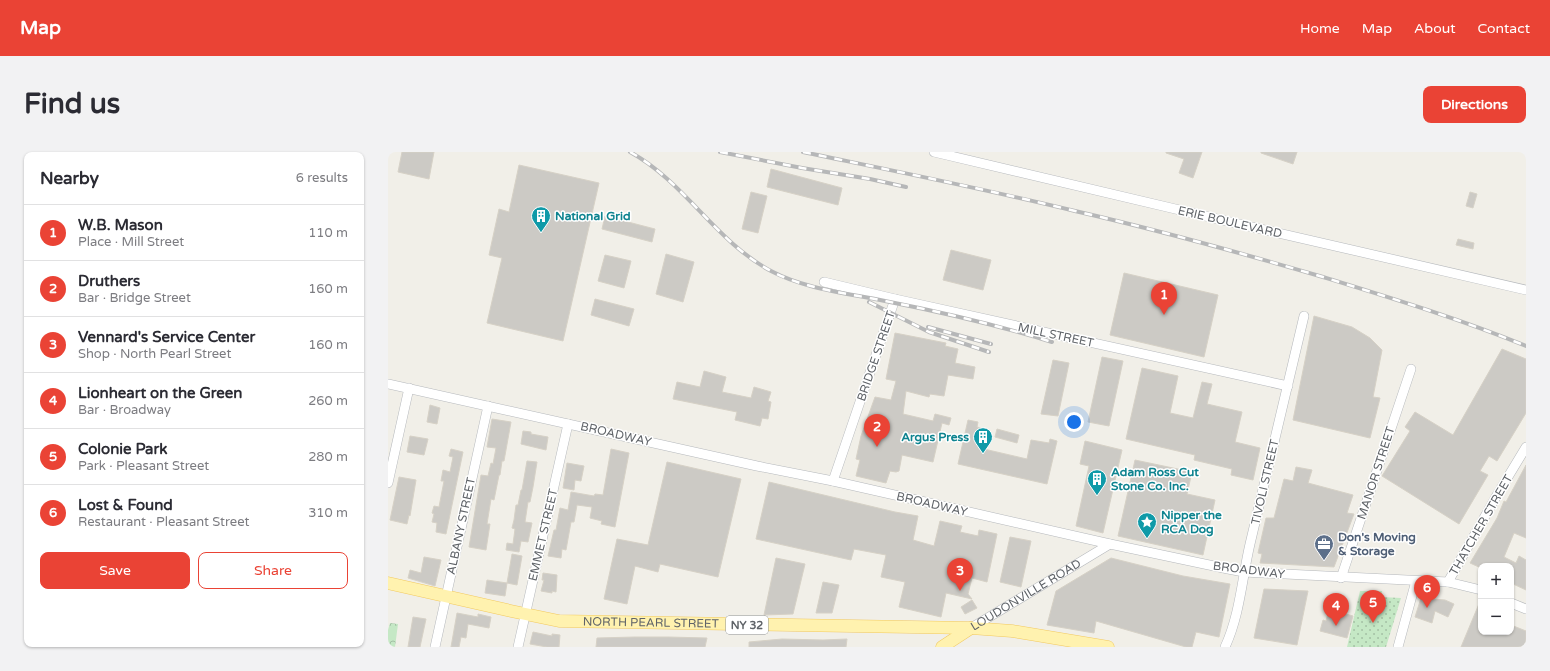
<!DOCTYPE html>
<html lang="en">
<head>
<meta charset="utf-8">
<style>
  body { margin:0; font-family:"Varela Round",sans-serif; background:#f2f2f3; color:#2b2b33 }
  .controls { position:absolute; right:12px; bottom:12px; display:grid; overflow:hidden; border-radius:8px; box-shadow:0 1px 3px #0004 }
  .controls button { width:36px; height:36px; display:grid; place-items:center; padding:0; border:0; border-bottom:1px solid #e1e1e2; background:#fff; color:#2b2b33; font:20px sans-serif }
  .you { position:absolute; left:686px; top:270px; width:14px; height:14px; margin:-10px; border:3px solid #fff; border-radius:50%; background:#1a73e8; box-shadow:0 0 0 6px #1a73e833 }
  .badge { display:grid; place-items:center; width:26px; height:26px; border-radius:50%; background:#ea4335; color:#fff; font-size:13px; font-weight:700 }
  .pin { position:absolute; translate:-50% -33px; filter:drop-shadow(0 1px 2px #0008) }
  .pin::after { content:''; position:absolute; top:21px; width:14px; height:12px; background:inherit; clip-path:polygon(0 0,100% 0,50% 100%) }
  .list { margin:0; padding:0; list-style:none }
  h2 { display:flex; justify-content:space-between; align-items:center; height:52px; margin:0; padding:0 16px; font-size:17px }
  h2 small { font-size:13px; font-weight:400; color:#7c7c81 }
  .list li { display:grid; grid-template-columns:26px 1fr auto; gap:12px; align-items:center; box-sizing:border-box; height:56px; padding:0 16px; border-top:1px solid #e1e1e2 }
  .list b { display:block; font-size:15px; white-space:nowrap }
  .list p { margin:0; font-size:13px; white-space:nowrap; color:#7c7c81 }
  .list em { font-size:13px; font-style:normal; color:#7c7c81 }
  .actions { display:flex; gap:8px; padding:12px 16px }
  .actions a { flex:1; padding:9px 0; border:1px solid #ea4335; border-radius:8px; text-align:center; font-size:14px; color:#ea4335 }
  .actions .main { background:#ea4335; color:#fff }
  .map { position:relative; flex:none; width:1138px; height:495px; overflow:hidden; border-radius:8px }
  header { display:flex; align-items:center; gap:24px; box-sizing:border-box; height:56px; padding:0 20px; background:#ea4335; color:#fff }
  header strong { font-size:19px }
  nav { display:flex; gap:22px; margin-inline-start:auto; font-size:14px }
  .intro { display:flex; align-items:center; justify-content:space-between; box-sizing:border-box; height:96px; padding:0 24px }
  h1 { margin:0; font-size:28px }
  .button { padding:10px 18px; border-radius:8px; background:#ea4335; color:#fff; font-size:14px; font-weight:700 }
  main { display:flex; gap:24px; padding:0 24px }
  aside { flex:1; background:#fff; border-radius:8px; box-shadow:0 1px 3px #0004 }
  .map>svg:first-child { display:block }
</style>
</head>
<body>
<header>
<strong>Map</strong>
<nav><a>Home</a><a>Map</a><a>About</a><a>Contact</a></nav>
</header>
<div class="intro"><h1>Find us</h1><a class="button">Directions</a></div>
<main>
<aside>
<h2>Nearby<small>6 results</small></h2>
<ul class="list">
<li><span class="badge">1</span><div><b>W.B. Mason</b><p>Place · Mill Street</p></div><em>110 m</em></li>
<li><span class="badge">2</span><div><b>Druthers</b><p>Bar · Bridge Street</p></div><em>160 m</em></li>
<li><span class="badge">3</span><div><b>Vennard's Service Center</b><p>Shop · North Pearl Street</p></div><em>160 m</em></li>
<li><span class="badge">4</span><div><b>Lionheart on the Green</b><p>Bar · Broadway</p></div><em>260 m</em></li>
<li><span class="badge">5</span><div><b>Colonie Park</b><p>Park · Pleasant Street</p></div><em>280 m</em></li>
<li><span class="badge">6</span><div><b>Lost &amp; Found</b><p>Restaurant · Pleasant Street</p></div><em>310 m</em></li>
</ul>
<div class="actions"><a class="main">Save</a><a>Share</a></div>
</aside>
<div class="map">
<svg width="1138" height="495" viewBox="0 0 1138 495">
  <defs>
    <pattern id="grass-dots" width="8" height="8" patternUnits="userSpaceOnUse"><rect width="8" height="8" fill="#c5e8c5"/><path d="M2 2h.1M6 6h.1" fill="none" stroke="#a3c0a4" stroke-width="1.8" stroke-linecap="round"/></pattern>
    <pattern id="forest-crowns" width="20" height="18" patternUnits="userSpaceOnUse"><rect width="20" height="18" fill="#c5e8c5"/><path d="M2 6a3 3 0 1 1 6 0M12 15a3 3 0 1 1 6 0" fill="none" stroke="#a3c0a4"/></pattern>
  </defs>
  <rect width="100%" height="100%" fill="#f1efe8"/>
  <path fill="url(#grass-dots)" d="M972 439H994L993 445 1013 446 998 495H959Z"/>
  <path fill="url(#forest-crowns)" d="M2 471 10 472 7 495H0V478Z"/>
  <path fill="#cccac5" stroke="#d6d1c6" d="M14 0H46L41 27 10 20Z
    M778 0H814L805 26 791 21 796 7 778 1Z
    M873 0H909L905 12 873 1Z
    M131 13 211 31 175 189 99 171 114 106 101 103 111 57 121 60Z
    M383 17 454 36 450 53 379 35Z
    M363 40 379 44 370 81 354 77Z
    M1082 40 1089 42 1085 56 1078 54Z
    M217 64 267 77 264 90 214 77Z
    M1070 87 1086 91 1085 97 1068 93Z
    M563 98 603 108 595 138 555 128Z
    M278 102 306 110 295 150 268 142Z
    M217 103 243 109 236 136 210 129Z
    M736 121 830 143 816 205 722 183Z
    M207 147 246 157 241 174 203 163Z
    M926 164 964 175 982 186 994 198 985 245 992 246 982 286 905 268Z
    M507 181 558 191 557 194 570 197 567 211 587 215 585 227 560 223 556 244 542 242 541 245 518 239 515 262 545 269 547 262 563 266 561 273 554 271 545 310 514 303 511 319 508 320 502 319 498 331 468 324 472 308 468 307 473 284 487 245 503 248 508 229 498 227Z
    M1114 197 1138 207V261L1109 309 1101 304 1092 319 1100 323 1071 372 994 324 1022 279 1017 275 1027 260 1065 283Z
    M714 205 735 209 721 274 700 270Z
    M665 208 681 211 670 264 653 262Z
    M754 216 790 224 782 261 805 266 814 230 824 232 819 252 854 260 847 290 872 296 865 328 843 323 844 317 806 308 807 303 738 287Z
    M316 219 338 225 334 240 363 246 366 235 383 240 380 249 383 250 380 267 374 266 372 274 347 268 349 260 285 247 289 230 312 235Z
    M42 253 52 256 49 272 39 270Z
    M104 267 123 270 116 309H114L112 323H111L106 348 103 347 99 372H102L98 398 81 395 93 323 100 324 103 311 105 312 108 296 99 295Z
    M580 268 590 270 589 275 600 278 596 297 639 307 643 288 661 291 662 287 669 289 659 332 570 312Z
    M609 277 631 283 629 291 607 285Z
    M135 279 143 280V282L160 285 158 298 133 292Z
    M22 284 40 287 36 303 19 300Z
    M697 289 734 298 715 381 688 374 701 314 692 312Z
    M63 297 75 300 58 382 48 380 49 371 44 370 46 362 44 361 46 354 51 355 56 329H53L55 318 62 320 65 305 61 304Z
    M223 297 241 301 227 375 213 372 214 369 202 366 204 355 189 353 186 370H183L178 398 174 397 173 406 160 404 166 378H168L172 356 180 358 183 340 206 344 207 342 215 343Z
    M747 308 804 320 799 342 827 348 815 403 730 384Z
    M139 309 149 310 145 335 142 350H140L137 370 144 371 140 390 133 389 131 400 118 398 119 391 125 392 127 377 124 376 126 368 128 353H130L133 338H134Z
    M279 310 353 327 330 425 272 412 270 420 247 414 239 452 216 447 229 387 260 393Z
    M179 311 196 314 193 329 187 328 186 338 175 336Z
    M1138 313V386L1126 381 1116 405 1128 411 1131 404 1138 408V438L1123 431V414H1093V416L1082 411 1109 366 1116 349 1118 350Z
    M908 315 924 318 920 331 965 343 959 361 966 362 946 415 872 411 874 402 870 401 878 366H886L896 327 905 329Z
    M11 325 28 328 22 364 21 363 19 372 2 368Z
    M381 330 507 360 530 364 525 388 546 394 552 369 574 374 572 380 590 384 591 378 609 382 599 430 584 426 580 442 584 447 558 441 553 465 511 455 517 430 493 425 498 403 466 397 463 408 368 387Z
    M622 385 643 389 633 435 612 430Z
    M124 402 134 404 129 433 119 431 117 444 97 441 99 428 119 431Z
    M36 405 53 408 47 434 20 426 22 418 33 421Z
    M388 406 417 412 405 462 376 463Z
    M723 406 795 424 842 432 831 485 808 480 804 495H798L708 469 706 481 659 473 668 439Z
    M155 421 169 423 168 440 164 439V441L153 439 156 428H154Z
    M435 430 451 433 444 461H428Z
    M876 437 920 439 909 493 866 486Z
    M1033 446 1057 448 1066 452 1060 465 1047 459 1044 471 1027 465Z
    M1093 447V480H1123V473L1138 479V495H1073Z
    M584 448 589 456 577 462 573 455Z
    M941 457 965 464 959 486 932 479 935 468 938 469Z
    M69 461 90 465V462L103 465 101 476 80 472 78 486 73 485 71 495H63Z
    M25 465 38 467 32 495H20Z
    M145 480 164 484V482L172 483 171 495H159L142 492Z
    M247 485H280L319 486 317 495H208L209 486Z
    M394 487 435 488 459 487 458 495H361V490Z"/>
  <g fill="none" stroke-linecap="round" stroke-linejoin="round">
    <g stroke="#b5b8bc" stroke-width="10">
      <g id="minor">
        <path d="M546 0 834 68 1138 138"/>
        <path d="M436 130 507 147 900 234"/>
        <path d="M0 232 369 314 445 329 722 392 840 417 856 420 1060 430 1093 438"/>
        <path d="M445 329 507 147"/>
        <path d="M0 331 21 236"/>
        <path d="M953 426 1023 217"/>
        <path d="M1060 430 1109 343 1138 295"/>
        <path d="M1123 451 1138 457"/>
        <path id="s1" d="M583 476 722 392"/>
        <path d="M47 495 100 254"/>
        <path d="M130 495 180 272"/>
        <path d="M837 495C852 463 854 426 862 392 880 316 898 240 916 164"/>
        <path d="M1010 495 1028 429"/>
      </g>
    </g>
    <g stroke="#f2c960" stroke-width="13">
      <g id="major">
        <path id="s2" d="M0 431 123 459 171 469 583 476 624 479 720 495"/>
        <path d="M554 495 583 476"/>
      </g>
    </g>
    <use href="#minor" stroke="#fff" stroke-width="9"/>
    <use href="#major" stroke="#fff2af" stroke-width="12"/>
    <g stroke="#b6b7b8" stroke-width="4">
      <path id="rail" d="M242 0C297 30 327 89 383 119 417 137 458 141 497 149 553 160 609 173 664 190
        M332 0 414 16 482 27 518 35
        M415 0C506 19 597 37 687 59 770 78 853 101 935 125 1003 146 1072 167 1138 194
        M481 150 541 180 601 200
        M540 175 603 192"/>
    </g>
    <use href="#rail" stroke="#fff" stroke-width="2.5" stroke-dasharray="8" stroke-linecap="butt"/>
  </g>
  <defs>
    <g id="building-pin" transform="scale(1)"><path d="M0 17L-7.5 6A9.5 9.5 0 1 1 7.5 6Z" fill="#0f9aa8" stroke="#fff"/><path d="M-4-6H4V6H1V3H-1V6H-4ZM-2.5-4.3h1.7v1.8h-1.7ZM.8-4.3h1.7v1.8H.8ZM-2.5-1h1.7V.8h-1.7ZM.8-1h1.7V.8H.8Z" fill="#fff"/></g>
    <g id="sight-pin" transform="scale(1)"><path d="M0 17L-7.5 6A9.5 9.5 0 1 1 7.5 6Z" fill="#0f9aa8" stroke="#fff"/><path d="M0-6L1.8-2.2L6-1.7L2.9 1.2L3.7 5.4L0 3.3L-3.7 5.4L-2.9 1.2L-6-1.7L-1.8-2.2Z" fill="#fff"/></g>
    <g id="office-pin" transform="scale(1)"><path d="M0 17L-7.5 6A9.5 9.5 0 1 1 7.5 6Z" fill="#5c6f8a" stroke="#fff"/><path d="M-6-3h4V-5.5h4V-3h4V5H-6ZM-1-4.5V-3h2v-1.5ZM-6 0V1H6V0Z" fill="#fff"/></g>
  </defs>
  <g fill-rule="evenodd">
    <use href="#building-pin" x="153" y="64"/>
    <use href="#building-pin" x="595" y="285"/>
    <use href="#building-pin" x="709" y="327"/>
    <use href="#sight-pin" x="759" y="370"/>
    <use href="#office-pin" x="936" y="392"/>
  </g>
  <g text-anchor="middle" stroke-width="3" stroke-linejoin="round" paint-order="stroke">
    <rect fill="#fff" stroke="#8f9295" stroke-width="1" x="338" y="464" width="42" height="18" rx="3"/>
    <g font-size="11" font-weight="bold" fill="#5f6368">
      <text x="359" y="477">NY 32</text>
    </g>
    <g font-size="12" font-weight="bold" fill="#0d838f" stroke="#fff" text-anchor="start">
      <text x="167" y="68">National Grid</text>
      <text x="581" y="289" text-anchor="end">Argus Press</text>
      <text x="723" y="324">Adam Ross Cut<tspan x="723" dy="14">Stone Co. Inc.</tspan></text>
      <text x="773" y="367">Nipper the<tspan x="773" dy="14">RCA Dog</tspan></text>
    </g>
    <g font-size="12" fill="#5f6368" stroke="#fff">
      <text transform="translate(842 70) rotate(13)" y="4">ERIE BOULEVARD</text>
      <text transform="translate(668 183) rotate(12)" y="4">MILL STREET</text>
      <text transform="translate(488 204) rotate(-71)" y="4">BRIDGE STREET</text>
      <text transform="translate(228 282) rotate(13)" y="4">BROADWAY</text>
      <text transform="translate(988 321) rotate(-72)" y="4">MANOR STREET</text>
      <text transform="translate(877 330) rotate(-77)" y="4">TIVOLI STREET</text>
      <text transform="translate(544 352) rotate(13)" y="4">BROADWAY</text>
      <text transform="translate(1093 373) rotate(-60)" y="4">THATCHER STREET</text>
      <text transform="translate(73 374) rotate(-78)" y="4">ALBANY STREET</text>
      <text transform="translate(155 383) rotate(-77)" y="4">EMMET STREET</text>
      <text transform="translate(861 418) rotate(7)" y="4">BROADWAY</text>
      <text dy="4" stroke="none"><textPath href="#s1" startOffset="64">LOUDONVILLE ROAD</textPath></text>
      <text dy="4" stroke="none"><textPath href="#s2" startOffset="267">NORTH PEARL STREET</textPath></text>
    </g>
    <g font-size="12" font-weight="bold" fill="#4e5e75" stroke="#fff" text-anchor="start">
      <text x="950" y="389">Don's Moving<tspan x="950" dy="14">&amp; Storage</tspan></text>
    </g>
  </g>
</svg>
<div class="controls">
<button>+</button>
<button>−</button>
</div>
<div class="you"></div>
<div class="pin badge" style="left:776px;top:163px">1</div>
<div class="pin badge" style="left:489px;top:295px">2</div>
<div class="pin badge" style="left:572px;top:439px">3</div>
<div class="pin badge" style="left:948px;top:474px">4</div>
<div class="pin badge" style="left:985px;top:471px">5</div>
<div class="pin badge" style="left:1039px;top:456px">6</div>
</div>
</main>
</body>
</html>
